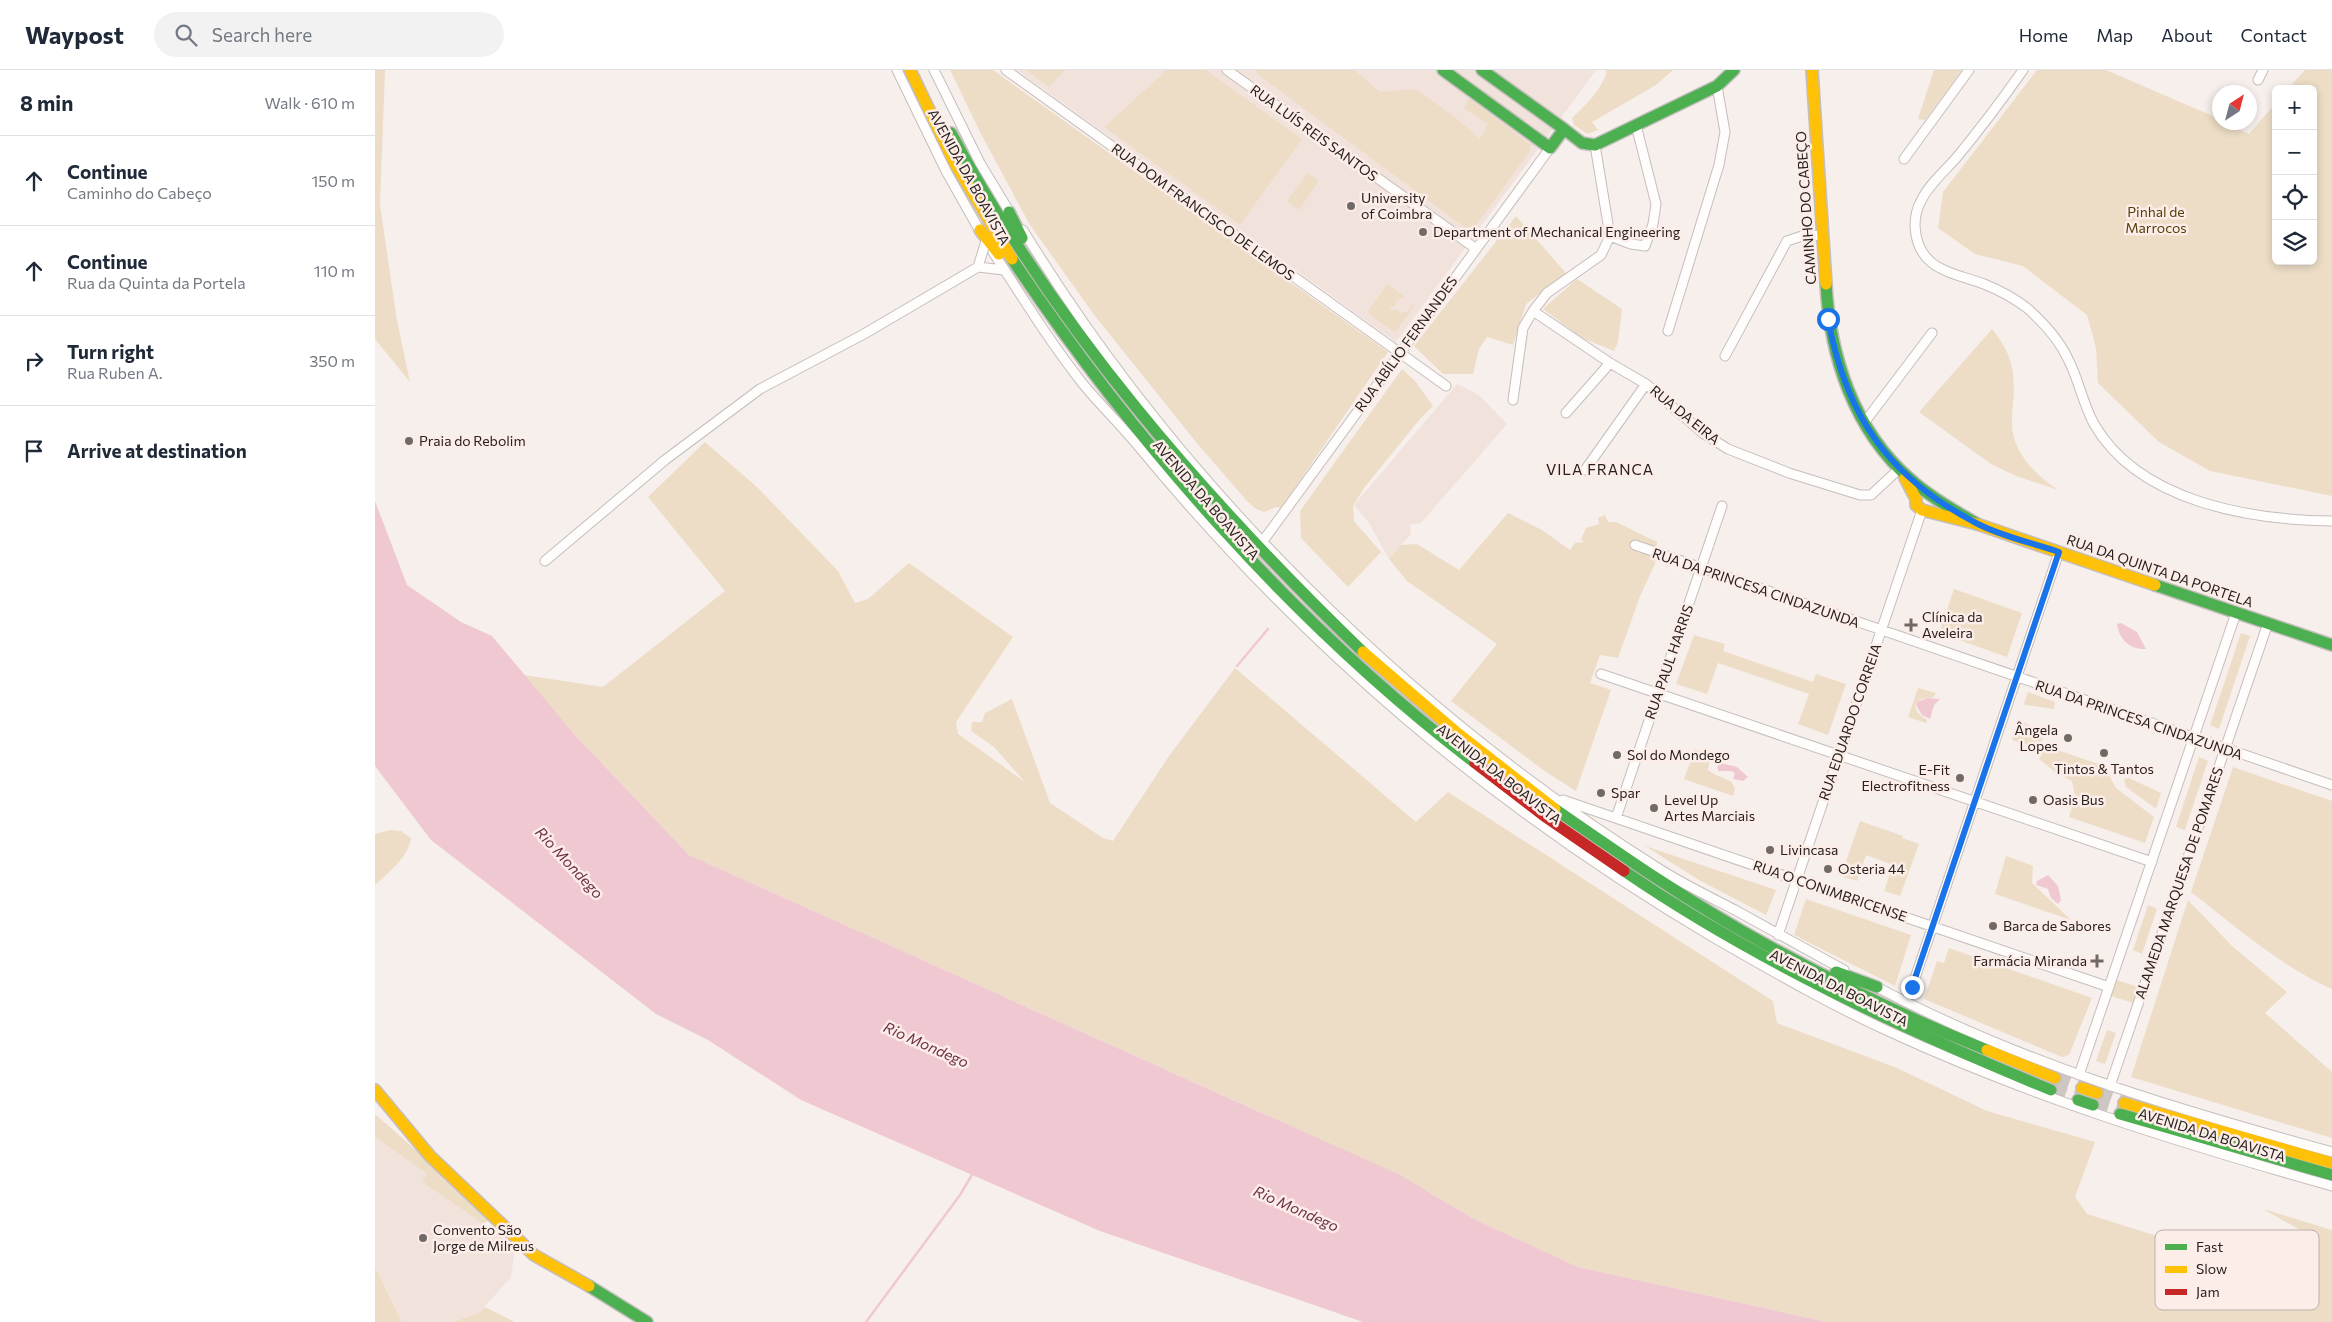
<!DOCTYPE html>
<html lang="en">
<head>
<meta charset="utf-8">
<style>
  body { margin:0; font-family:Commissioner,sans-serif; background:#f2f2f3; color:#1f2937 }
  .controls { position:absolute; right:15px; top:15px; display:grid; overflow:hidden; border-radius:8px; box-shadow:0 2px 8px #0003 }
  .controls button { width:45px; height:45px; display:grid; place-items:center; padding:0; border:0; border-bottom:1px solid #e0e1e3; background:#fff; color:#1f2937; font:25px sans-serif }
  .compass { position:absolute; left:1837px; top:15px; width:45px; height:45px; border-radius:50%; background:#fff; box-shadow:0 2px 8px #0003; rotate:36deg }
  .stop { position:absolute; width:15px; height:15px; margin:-11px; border:4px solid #1a73e8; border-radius:50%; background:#fff }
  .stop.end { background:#1a73e8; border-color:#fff; box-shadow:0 1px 5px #0008 }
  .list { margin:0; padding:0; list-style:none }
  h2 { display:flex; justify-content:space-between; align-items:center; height:65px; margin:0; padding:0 20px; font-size:21px }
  h2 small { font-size:16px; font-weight:400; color:#747a83 }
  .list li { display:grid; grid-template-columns:32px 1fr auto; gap:15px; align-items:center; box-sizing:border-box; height:90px; padding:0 20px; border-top:1px solid #e0e1e3 }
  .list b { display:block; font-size:19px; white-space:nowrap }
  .list p { margin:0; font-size:16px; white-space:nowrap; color:#747a83 }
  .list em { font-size:16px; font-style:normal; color:#747a83 }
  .icon { flex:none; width:28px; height:28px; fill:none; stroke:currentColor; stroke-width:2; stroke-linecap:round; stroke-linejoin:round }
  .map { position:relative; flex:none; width:1957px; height:1252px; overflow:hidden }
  header { display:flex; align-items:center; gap:30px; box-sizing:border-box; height:70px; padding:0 25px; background:#fff; border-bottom:1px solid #e0e1e3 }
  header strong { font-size:24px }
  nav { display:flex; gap:28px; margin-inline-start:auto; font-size:18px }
  .search { width:350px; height:45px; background:#f2f2f3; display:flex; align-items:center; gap:12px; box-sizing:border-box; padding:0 18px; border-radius:28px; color:#747a83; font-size:19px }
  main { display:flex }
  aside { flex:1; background:#fff }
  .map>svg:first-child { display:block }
</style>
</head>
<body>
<header>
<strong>Waypost</strong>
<div class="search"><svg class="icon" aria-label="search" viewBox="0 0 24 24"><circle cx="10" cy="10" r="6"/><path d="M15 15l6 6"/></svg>Search here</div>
<nav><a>Home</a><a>Map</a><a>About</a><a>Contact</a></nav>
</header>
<main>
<aside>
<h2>8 min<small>Walk · 610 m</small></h2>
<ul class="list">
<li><svg class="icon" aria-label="ahead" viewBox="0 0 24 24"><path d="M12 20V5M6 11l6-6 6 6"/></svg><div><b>Continue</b><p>Caminho do Cabeço</p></div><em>150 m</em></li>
<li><svg class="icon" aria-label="ahead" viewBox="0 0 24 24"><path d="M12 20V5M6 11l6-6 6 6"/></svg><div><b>Continue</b><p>Rua da Quinta da Portela</p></div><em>110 m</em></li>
<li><svg class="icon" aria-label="right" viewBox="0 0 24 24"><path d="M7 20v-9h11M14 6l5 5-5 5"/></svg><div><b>Turn right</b><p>Rua Ruben A.</p></div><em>350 m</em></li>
<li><svg class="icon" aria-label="arrive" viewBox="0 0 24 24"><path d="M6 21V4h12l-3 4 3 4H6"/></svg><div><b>Arrive at destination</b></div></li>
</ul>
</aside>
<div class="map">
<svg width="1957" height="1252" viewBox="0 0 1957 1252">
  <rect width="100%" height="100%" fill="#f7efec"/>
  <path fill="#f2e2dc" d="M642 0H1221L1021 272Z
    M1082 314 1104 325 1132 354 1046 453 1035 455 1036 464 1014 489 994 453 979 435Z
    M0 1067 52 1104 47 1112 140 1176 136 1207 104 1243 78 1252H27L0 1197Z"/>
  <path fill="#edddc6" d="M0 0H10L5 135 22 251 35 312 0 269Z
    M575 0H618L1013 282 906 438 901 437 889 442 881 439 871 430 821 372 720 246 655 155 606 64Z
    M651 0H690L674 17Z
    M792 0H831L927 69 865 155 729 57Z
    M882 0H979L1005 22 1041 19 1081 48 1105 69 1113 54 1089 38 1094 28 1155 74V81L1096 162 882 4Z
    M1230 0H1298L1281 15 1217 52 1223 60 1212 64 1199 55 1197 48C1212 34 1225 21 1232 2Z
    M1559 0H1587L1550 50 1543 49Z
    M1662 0H1731L1833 44 1844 50V52L1850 53 1874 64 1901 33V191H1938V19H1913L1930 0H1957V426L1835 401 1784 372 1723 313 1721 278 1712 245 1648 196 1600 184 1563 158 1568 122Z
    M933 103 944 111 924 140 912 131Z
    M1141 146 1191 203 1151 234 1138 275 1112 267 1104 279 1098 304H1068L1039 276Z
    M1202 209 1247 239 1243 272 1239 281 1207 268 1168 239Z
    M1014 215 1030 227 1022 230 1020 236 1015 238 1016 241 1021 239 1026 243 1032 242 1037 237V232L1039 236 1021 261 1019 262 994 244 993 241 1011 216Z
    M1617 259C1637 284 1641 302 1638 334 1637 344 1636 358 1639 368 1647 392 1663 406 1683 420L1641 406 1616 394 1544 342Z
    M1027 299 1040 311 1058 336 1045 349 989 418 978 436 979 451 1006 482 973 517 926 468 925 441Z
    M330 372 382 417 463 501 480 533 493 529 534 493 638 567 581 652 583 664 650 712 619 677 596 661 597 652H607L610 643 637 629 675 733 728 768 738 771 794 686 860 598 1041 752 1073 722 1398 931 1402 953 1522 998 1612 1041 1720 1072 1700 1127 1712 1144 1925 1211 1941 1169 1888 1139 1957 1160V1252H1452L1203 1197 1099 1149 1052 1121 883 1041 314 785 200 665 149 605 228 617 350 521 273 427Z
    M1133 443 1167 460 1195 480 1200 473 1209 472 1206 469 1211 458 1224 454 1223 448 1230 445 1233 452H1241L1282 472 1280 494 1265 526 1243 588 1225 585 1215 613 1236 620 1201 721 1171 702 1076 631 1122 574 1032 511 1014 489 1026 475 1042 474 1084 500Z
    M1579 519 1647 543 1632 587 1564 563Z
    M1866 563 1875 566 1844 659 1835 655Z
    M1319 565 1350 574 1348 581 1438 612 1441 604 1471 614 1453 665 1423 654 1434 624 1343 593 1332 624 1301 614Z
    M1543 618 1561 623 1559 627 1546 629 1540 635 1542 642 1552 650 1551 653 1533 647Z
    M1653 622 1680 632 1679 639 1651 635 1649 634Z
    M1644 649 1669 665 1665 675 1656 676 1637 670Z
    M1671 676 1729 696 1741 718 1779 747 1770 773 1694 747 1700 726 1697 711 1680 702 1664 689Z
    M1320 679 1336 685 1333 700 1339 704 1357 712 1360 719 1358 726 1309 709Z
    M1824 687 1833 691 1810 760 1801 757Z
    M1858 697 1957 731V919C1904 895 1861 857 1816 822Z
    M1754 708 1786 723 1781 739 1751 717 1749 709Z
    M1485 751 1528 766 1527 768 1544 774 1525 826 1509 821 1518 795 1491 785 1482 811 1466 806Z
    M16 760 26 761 36 768C34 787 13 803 0 815V764Z
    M1270 776 1401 820 1391 845 1324 810Z
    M1631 786 1658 796 1657 813 1696 850 1620 824Z
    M1431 829 1536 865 1520 916 1419 865Z
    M1813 830 1857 876 1912 922 1890 943 1957 1002V1068L1756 1007Z
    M1773 835 1782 839 1767 884 1758 880Z
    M1574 878 1717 928 1694 985 1687 987 1549 929 1562 891 1569 893Z
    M1741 910 1764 917 1758 933 1736 926Z
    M1732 960 1741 963 1730 994 1721 991Z
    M0 1044 94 1127 114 1150 108 1154 47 1112 52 1104 0 1067Z
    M0 1197 27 1252H0Z
    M110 1237 140 1252H78L104 1243Z"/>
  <path fill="#efc8d2" d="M0 431 32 515 86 552 117 566 200 665 314 785 1025 1105 1099 1149 1203 1197 1452 1252H988L725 1161 426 1030 333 970 281 944 56 770 0 696Z
    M1746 553 1762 562 1771 579C1755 580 1744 569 1742 554Z
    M1552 628 1565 629 1559 635 1555 649 1547 645 1541 635 1542 632Z
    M1342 692 1362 697 1373 707 1368 711 1358 709 1360 703 1356 701H1343Z
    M1673 805 1683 816 1686 830 1683 834 1676 828 1673 819 1661 815 1662 811Z"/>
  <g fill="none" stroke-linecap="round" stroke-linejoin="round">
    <path stroke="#efc8d2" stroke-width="2.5" d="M862 596 893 559
      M491 1252 585 1125 598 1103"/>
    <path stroke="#cdc6c3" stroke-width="15" stroke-dasharray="15 8" stroke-linecap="butt" d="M1680 1008 1707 1018
      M1676 1020 1703 1030
      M1722 1023 1749 1033
      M1718 1035 1745 1044"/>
    <g stroke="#c4bebc" stroke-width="11">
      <path id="street" d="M522 0 571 101 606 163
        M559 0 605 93 637 146
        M631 0 1071 316
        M852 0 1100 178
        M1648 0C1627 30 1605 59 1582 87 1570 101 1554 114 1546 131 1542 138 1540 148 1540 156 1542 200 1577 202 1609 214 1624 220 1639 228 1652 238 1669 253 1685 271 1694 291 1704 311 1708 334 1719 354 1764 432 1875 450 1957 451
        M1883 10 1888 0
        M1529 89 1594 0
        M648 160C802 413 1035 643 1286 800 1310 815 1335 827 1360 840 1396 860 1432 880 1469 900
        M1235 166 1256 174 1270 176 1278 154 1281 134 1261 55
        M618 182C647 227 675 272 708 314 726 336 746 355 764 377 930 578 1118 738 1343 870 1399 902 1454 934 1513 961 1656 1027 1805 1073 1957 1116
        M603 197 611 171
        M1158 241 1235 293 1271 314 1329 364 1353 379 1414 403 1485 425H1496L1524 399
        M1293 261 1344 95 1350 62 1342 16
        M1350 286 1412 171 1427 166 1447 165
        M1138 330 1148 258 1158 241 1172 223 1226 185 1235 166 1220 75
        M1191 343 1235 293
        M1489 353 1557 263
        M1210 400 1271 314
        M888 471 1175 78
        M1260 475 1957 715
        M170 491 290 390 385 319 489 264 603 197 629 200
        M1226 604 1777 792
        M1188 730 1734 917
        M1241 748 1347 436
        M1403 865 1547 440
        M1498 915C1642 992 1800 1039 1957 1082
        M1537 917 1684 482
        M1704 1005 1861 543
        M1735 1016 1893 553"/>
    </g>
    <g stroke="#c4bebc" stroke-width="14">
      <path id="fast" d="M1068 0 1175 78 1189 59 1107 0
        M1189 59 1207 73 1220 75 1342 16 1359 0
        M576 63C681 259 829 428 988 582
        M634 142 647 168
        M637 189C763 377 921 556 1100 693
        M1451 214C1455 287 1479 360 1535 409 1555 427 1579 440 1602 454
        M1780 515 1957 575
        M1180 739C1241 781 1302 824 1367 861 1446 906 1527 946 1612 980
        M1249 801C1382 892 1528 959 1676 1020
        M1461 902 1502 917
        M1703 1030 1718 1035
        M1745 1044 1957 1105
        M214 1216 272 1252"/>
    </g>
    <g stroke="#c4bebc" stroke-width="14">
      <path id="slow" d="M535 0 579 92 637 189
        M1437 0 1451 214
        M605 160 624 184
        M1530 408 1541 429V435L1547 440 1602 454 1780 515
        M988 582 1080 661 1180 739
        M1612 980 1680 1008
        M1707 1018 1722 1023
        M0 1020 55 1086 159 1185 214 1216
        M1749 1033 1957 1093"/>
    </g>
    <g stroke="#c4bebc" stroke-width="14">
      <path id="jam" d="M1100 693 1169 746 1249 801"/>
    </g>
    <use href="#street" stroke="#fefdfc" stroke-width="9"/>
    <use href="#fast" stroke="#4caf50" stroke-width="11"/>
    <use href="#slow" stroke="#ffc107" stroke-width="11"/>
    <use href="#jam" stroke="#c62828" stroke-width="11"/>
  </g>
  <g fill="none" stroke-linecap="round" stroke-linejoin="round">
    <path stroke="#1a73e8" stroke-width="6" d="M1453 249C1471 346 1513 407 1601 453 1625 466 1658 473 1684 482L1537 917"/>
  </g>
  <g fill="#706a67" stroke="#fcede8" stroke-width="2">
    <circle cx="976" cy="136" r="5"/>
    <circle cx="1048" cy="162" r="5"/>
    <circle cx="34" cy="371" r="5"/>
    <path d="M1533.5 547.5h5v5h5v5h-5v5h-5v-5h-5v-5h5z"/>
    <circle cx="1693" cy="668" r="5"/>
    <circle cx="1729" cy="683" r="5"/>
    <circle cx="1242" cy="685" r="5"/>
    <circle cx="1585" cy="708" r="5"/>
    <circle cx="1226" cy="723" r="5"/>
    <circle cx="1658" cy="730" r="5"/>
    <circle cx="1279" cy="738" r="5"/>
    <circle cx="1395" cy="780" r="5"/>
    <circle cx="1453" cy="799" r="5"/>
    <circle cx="1618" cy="856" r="5"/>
    <path d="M1719.5 883.5h5v5h5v5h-5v5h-5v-5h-5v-5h5z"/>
    <circle cx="48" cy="1168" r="5"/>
  </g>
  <g text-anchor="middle" stroke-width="5" stroke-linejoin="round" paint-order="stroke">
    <g font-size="14" fill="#272220" stroke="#fcede8">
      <text transform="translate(939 63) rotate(36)" y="5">RUA LUÍS REIS SANTOS</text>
      <text transform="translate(594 107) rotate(61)" y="5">AVENIDA DA BOAVISTA</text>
      <text transform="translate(1431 138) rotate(-94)" y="5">CAMINHO DO CABEÇO</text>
      <text transform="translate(828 142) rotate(36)" y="5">RUA DOM FRANCISCO DE LEMOS</text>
      <text transform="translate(1031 274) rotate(-54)" y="5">RUA ABÍLIO FERNANDES</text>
      <text transform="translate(1310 345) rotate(39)" y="5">RUA DA EIRA</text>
      <text transform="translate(831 430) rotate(49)" y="5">AVENIDA DA BOAVISTA</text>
      <text transform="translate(1785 501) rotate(19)" y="5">RUA DA QUINTA DA PORTELA</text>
      <text transform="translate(1381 518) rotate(19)" y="5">RUA DA PRINCESA CINDAZUNDA</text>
      <text transform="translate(1294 592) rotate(-71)" y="5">RUA PAUL HARRIS</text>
      <text transform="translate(1764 650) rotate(19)" y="5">RUA DA PRINCESA CINDAZUNDA</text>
      <text transform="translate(1475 652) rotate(-71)" y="5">RUA EDUARDO CORREIA</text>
      <text transform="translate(1124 704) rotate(38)" y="5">AVENIDA DA BOAVISTA</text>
      <text transform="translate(1804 813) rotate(-71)" y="5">ALAMEDA MARQUESA DE POMARES</text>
      <text transform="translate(1455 821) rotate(19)" y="5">RUA O CONIMBRICENSE</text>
      <text transform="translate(1464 918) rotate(27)" y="5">AVENIDA DA BOAVISTA</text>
      <text transform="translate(1837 1065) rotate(17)" y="5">AVENIDA DA BOAVISTA</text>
    </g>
    <g font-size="14" fill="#272220" stroke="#fcede8" text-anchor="start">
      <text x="986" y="133">University<tspan x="986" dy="16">of Coimbra</tspan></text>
      <text x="1058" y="167">Department of Mechanical Engineering</text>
      <text x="44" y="376">Praia do Rebolim</text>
      <text x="1547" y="552">Clínica da<tspan x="1547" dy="16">Aveleira</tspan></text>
      <text x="1683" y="665" text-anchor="end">Ângela<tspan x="1683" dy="16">Lopes</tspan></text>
      <text x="1252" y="690">Sol do Mondego</text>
      <text x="1729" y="704" text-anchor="middle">Tintos &amp; Tantos</text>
      <text x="1575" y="705" text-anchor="end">E-Fit<tspan x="1575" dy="16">Electrofitness</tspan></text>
      <text x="1236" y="728">Spar</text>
      <text x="1289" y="735">Level Up<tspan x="1289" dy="16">Artes Marciais</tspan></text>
      <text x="1668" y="735">Oasis Bus</text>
      <text x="1405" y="785">Livincasa</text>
      <text x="1463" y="804">Osteria 44</text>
      <text x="1628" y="861">Barca de Sabores</text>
      <text x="1712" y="896" text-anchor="end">Farmácia Miranda</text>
      <text x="58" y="1165">Convento São<tspan x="58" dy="16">Jorge de Milreus</tspan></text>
    </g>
    <g font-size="14" fill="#563d06" stroke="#fcede8">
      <text x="1781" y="147">Pinhal de<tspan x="1781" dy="16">Marrocos</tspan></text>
    </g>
    <g font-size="15" letter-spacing="1" fill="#272220" stroke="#fcede8">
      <text x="1225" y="405">VILA FRANCA</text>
    </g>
    <g font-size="15" font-style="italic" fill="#6f3047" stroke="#fcede8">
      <text transform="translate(194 793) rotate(47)" y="5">Rio Mondego</text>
      <text transform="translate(551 975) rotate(24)" y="5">Rio Mondego</text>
      <text transform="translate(921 1139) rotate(24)" y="5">Rio Mondego</text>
    </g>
  </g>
  <rect x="1780" y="1160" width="164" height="80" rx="8" fill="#fcede8" stroke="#bcb0ac" stroke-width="1"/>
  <rect x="1790" y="1174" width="22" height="6" fill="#4caf50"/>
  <rect x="1790" y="1196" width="22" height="7" fill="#ffc107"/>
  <rect x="1790" y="1219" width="22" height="6" fill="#c62828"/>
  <g font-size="14" fill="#272220">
    <text x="1821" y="1182">Fast</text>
    <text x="1821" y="1204">Slow</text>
    <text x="1821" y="1227">Jam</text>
  </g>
</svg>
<div class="controls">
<button>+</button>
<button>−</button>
<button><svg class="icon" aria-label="locate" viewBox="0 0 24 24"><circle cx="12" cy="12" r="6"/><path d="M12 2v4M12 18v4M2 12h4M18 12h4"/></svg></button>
<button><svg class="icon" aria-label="layers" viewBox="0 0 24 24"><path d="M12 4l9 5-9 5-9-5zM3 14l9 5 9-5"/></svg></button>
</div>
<svg class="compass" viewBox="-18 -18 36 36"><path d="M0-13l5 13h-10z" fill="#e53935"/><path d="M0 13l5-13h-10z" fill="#747a83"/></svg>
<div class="stop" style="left:1453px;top:249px"></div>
<div class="stop end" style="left:1537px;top:917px"></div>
</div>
</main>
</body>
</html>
